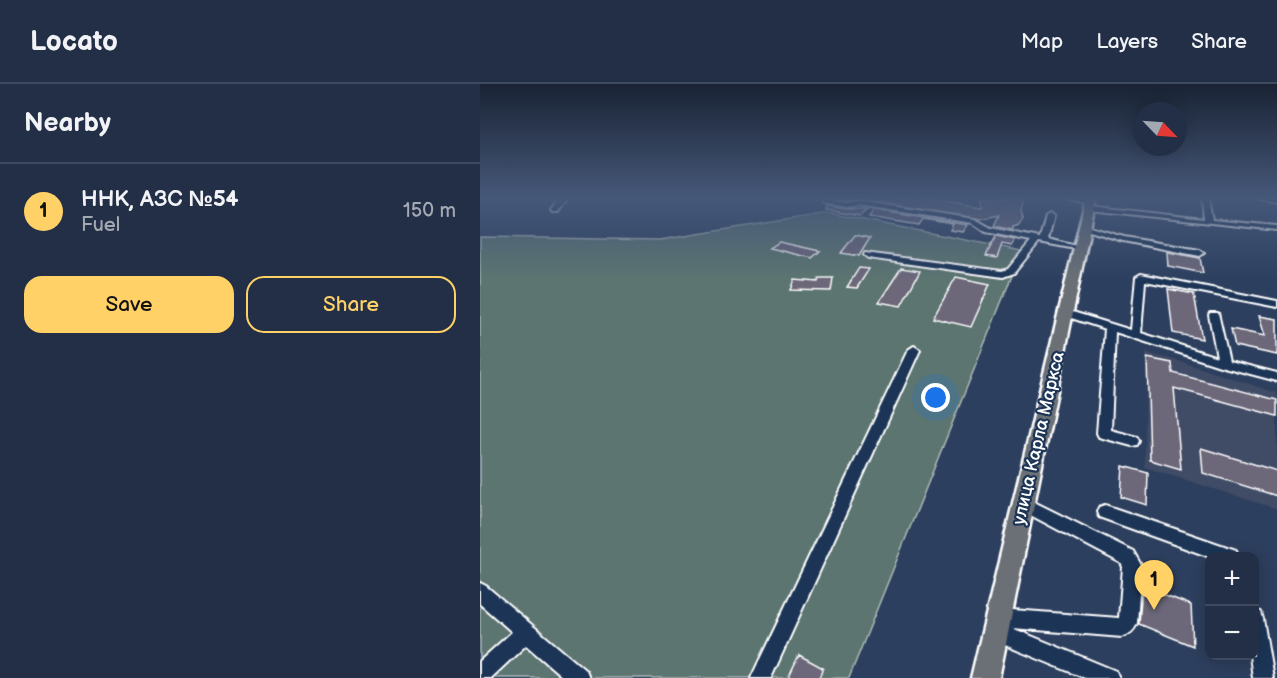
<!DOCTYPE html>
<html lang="en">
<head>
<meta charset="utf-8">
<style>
  body { margin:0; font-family:"Balsamiq Sans",sans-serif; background:#2a374d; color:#f1f3f6 }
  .controls { position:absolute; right:18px; bottom:18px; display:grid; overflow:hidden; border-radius:12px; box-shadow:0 3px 15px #0003 }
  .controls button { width:54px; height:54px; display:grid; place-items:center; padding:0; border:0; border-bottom:2px solid #3f4a5f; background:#222f46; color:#f1f3f6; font:30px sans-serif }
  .compass { position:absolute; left:653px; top:18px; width:54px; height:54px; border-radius:50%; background:#222f46; box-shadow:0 3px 15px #0003; rotate:115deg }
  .you { position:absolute; left:456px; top:314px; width:21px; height:21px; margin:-15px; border:4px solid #fff; border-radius:50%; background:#1a73e8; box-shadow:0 0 0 9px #1a73e833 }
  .badge { display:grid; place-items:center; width:39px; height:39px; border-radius:50%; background:#ffd166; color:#111; font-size:20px; font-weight:700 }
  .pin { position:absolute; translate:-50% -50px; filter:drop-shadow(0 2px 3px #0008) }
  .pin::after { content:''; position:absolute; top:32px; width:21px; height:18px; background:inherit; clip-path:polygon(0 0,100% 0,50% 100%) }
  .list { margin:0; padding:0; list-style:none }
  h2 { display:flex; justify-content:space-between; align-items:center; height:78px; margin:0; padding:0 24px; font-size:26px }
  h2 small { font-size:20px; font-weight:400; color:#a2a9b3 }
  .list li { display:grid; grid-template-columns:39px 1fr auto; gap:18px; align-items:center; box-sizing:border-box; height:96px; padding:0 24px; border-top:2px solid #3f4a5f }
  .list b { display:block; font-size:22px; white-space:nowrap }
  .list p { margin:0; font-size:20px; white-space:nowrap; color:#a2a9b3 }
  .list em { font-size:20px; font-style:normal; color:#a2a9b3 }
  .actions { display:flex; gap:12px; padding:18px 24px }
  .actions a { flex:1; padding:14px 0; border:2px solid #ffd166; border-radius:18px; text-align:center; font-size:21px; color:#ffd166 }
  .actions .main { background:#ffd166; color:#111 }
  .map { position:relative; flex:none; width:797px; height:594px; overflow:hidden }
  header { display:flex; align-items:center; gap:36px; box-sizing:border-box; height:84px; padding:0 30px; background:#222f46; border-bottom:2px solid #3f4a5f }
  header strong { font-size:28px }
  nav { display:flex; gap:33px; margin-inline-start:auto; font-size:21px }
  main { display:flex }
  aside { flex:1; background:#222f46 }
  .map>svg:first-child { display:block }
</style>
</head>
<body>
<header>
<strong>Locato</strong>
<nav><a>Map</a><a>Layers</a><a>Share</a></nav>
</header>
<main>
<aside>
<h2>Nearby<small></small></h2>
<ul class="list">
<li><span class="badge">1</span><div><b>ННК, АЗС №54</b><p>Fuel</p></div><em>150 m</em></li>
</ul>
<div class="actions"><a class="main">Save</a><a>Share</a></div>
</aside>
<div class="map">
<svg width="797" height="594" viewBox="0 0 797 594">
  <rect width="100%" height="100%" fill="#2d3f5e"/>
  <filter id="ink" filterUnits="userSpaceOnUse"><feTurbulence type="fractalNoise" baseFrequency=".0167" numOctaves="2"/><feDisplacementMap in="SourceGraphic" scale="12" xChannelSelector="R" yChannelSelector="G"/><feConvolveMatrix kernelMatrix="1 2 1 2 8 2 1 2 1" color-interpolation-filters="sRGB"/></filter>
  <g filter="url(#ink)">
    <path fill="#404b66" d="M666 269 699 277 797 309V425L665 383Z"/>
    <path fill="#5b7470" stroke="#adbab8" stroke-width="1.5" d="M348 129 542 167 369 594H0V153L180 156Z"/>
    <path fill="#6c677a" stroke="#fff" stroke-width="1.5" d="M348 114H447L502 123V114H545L541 126 543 135 539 141 533 143V146L514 142 519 131 500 135 378 115 367 117Z
      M347 122 367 125H388L380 132 346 126Z
      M394 126 488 141 483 148 470 146 473 140 443 135 439 141 389 133Z
      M375 151 390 154 379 172 361 169Z
      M516 152 535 156 534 159 532 162 522 160 517 174 506 172Z
      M299 158 340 167 332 174 290 164Z
      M687 168 720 174 723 189 688 182Z
      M379 184 389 185 377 204 367 203Z
      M421 184 440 187 421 222 399 218Z
      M476 193 510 200 491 243 453 234Z
      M339 194H353L351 207 311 206 315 196 338 198Z
      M688 205 714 210 722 255 693 249Z
      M779 232 797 235V271L755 262 751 245 785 252Z
      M667 274 692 279 693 289 797 316V332L694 304 701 385 670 376Z
      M721 364 797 387V412L723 389Z
      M643 382 668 389 667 421 641 413Z
      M662 502 711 521 713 562 659 540Z
      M319 571 343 584 339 594H308Z"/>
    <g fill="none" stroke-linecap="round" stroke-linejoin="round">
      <g stroke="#fff" stroke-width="4">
        <path id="minor" d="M81 114H88L78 128H72L71 126Z
          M582 114H599L615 118 611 120Z
          M722 114H728L732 136 797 142V146L610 126 606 124 610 122 724 135Z
          M777 114H797V118Z
          M346 116 367 119 378 117 495 135 511 144 560 154 566 132 570 130 574 132 568 155 605 164 601 166 559 158 534 189 523 193 388 174 384 171 385 169 522 187 528 185 551 157 506 148 493 139 378 121 367 123 344 119V117Z
          M603 141 644 153 720 166 724 169 720 172 643 157 603 145Z
          M661 190 797 217V223L665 197 661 249 737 273 729 231 730 229H738L749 277 797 289V297L740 282 635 248 631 346 657 353 659 357 657 361 652 362 619 353 617 349 625 245 582 231 581 229 586 226 651 246 656 193Z
          M434 262 440 266 291 594H271L428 266Z
          M544 413 653 467 661 481 657 539C654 547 650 550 642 553L532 544 636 587 639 594H605L508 554 506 547 508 540 511 539 509 534 511 527 518 525 639 534 643 483 641 479 539 425 536 420 539 415Z
          M625 421 750 464 756 466 758 472 730 473 619 433 617 428 619 423Z
          M0 499 6 502 106 587 109 594H84L46 561 11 594H0V577L32 548 0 520Z
          M774 526 781 528 783 535 793 594H773L770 572H774Z"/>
      </g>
      <g stroke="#fff" stroke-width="5">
        <path id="highway" d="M606 114H616L519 594H491Z"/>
      </g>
      <use href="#minor" fill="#1d3557" fill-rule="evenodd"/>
      <use href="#highway" fill="#6b7074" fill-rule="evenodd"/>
    </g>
  </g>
  <linearGradient id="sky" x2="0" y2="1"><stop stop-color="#192334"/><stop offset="0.58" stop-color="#465879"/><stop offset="1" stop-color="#465879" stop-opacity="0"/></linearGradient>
  <rect width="797" height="197" fill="url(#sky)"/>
  <g text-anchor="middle" stroke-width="4.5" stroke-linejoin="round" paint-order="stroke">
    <g font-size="18" fill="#fff" stroke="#1d3557">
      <text transform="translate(558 354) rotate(-77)" y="6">улица Карла Маркса</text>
    </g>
  </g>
</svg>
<div class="controls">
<button>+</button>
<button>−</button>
</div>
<svg class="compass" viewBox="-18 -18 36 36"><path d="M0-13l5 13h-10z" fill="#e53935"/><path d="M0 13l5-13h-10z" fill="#a2a9b3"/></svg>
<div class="you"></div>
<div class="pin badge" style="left:674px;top:526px">1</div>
</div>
</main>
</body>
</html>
